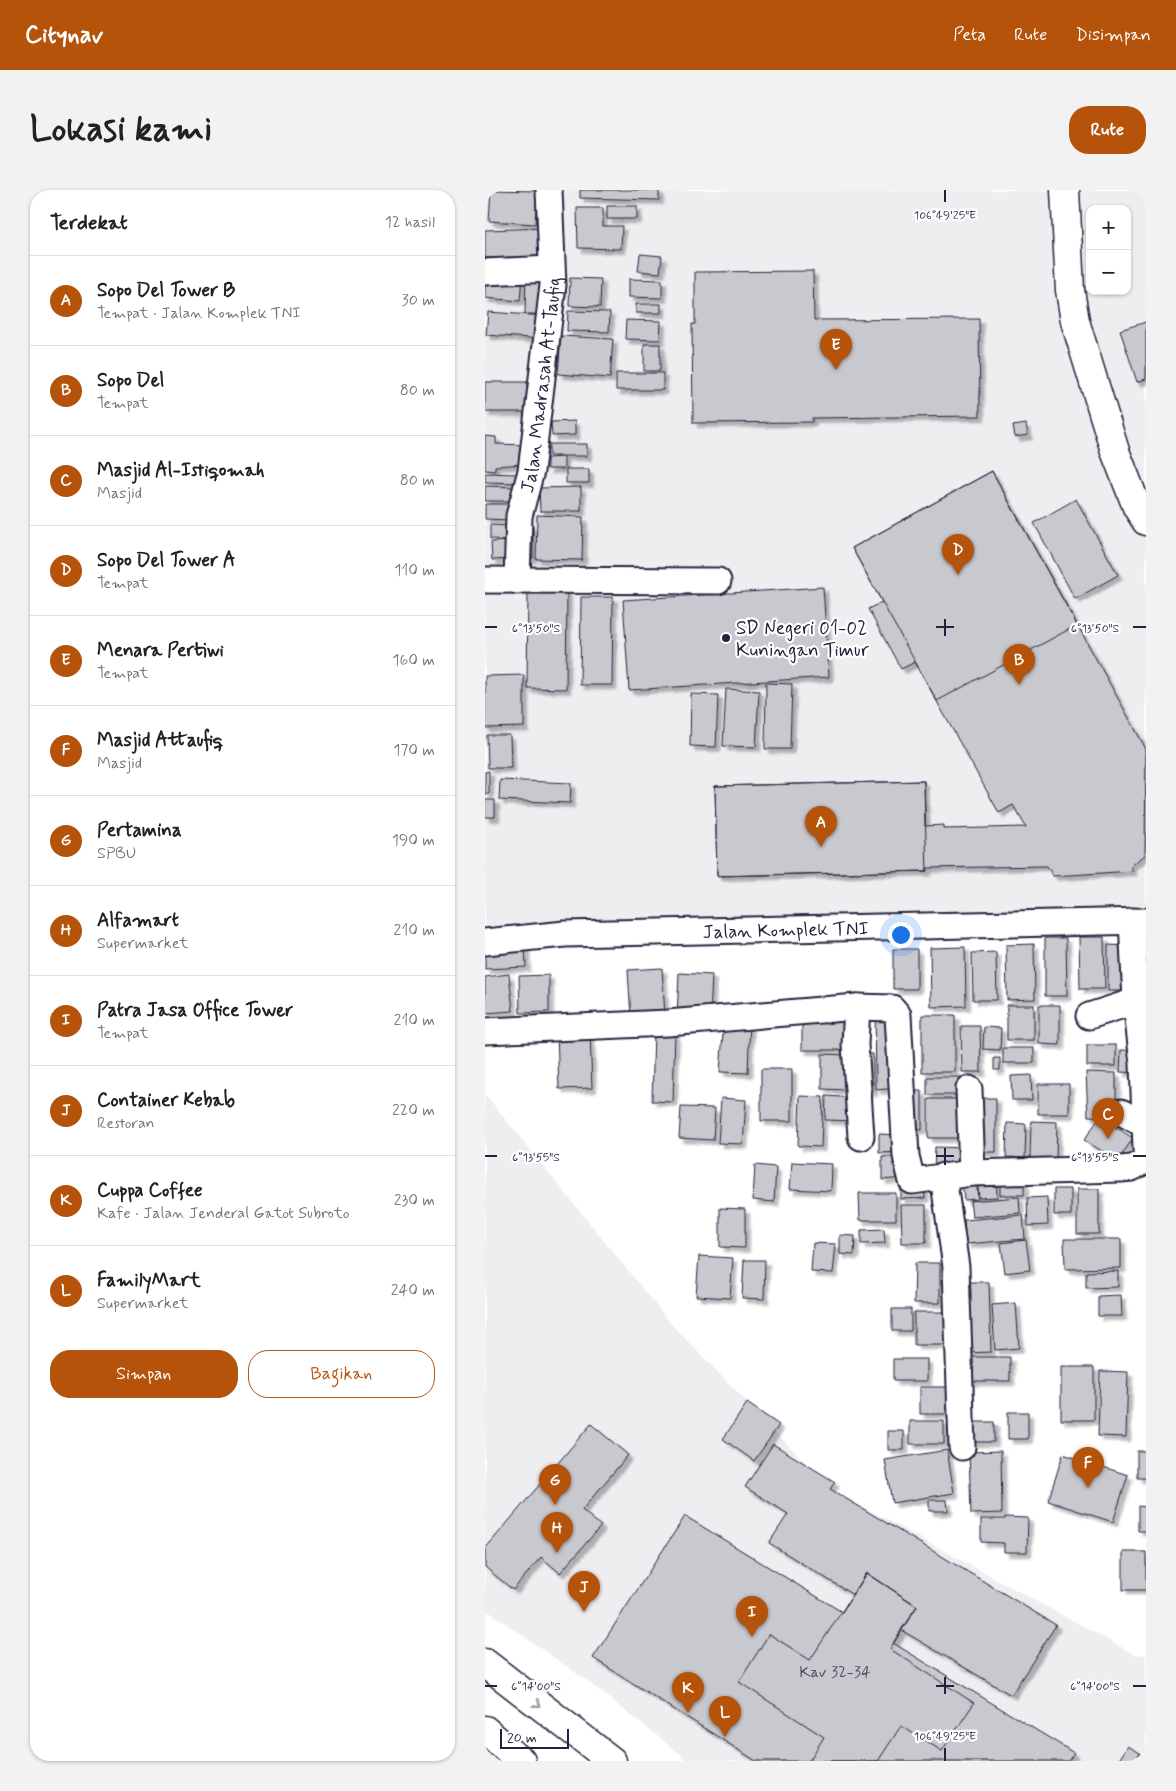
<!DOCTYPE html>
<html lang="id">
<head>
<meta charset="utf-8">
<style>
  body { margin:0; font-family:Mynerve,sans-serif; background:#f2f2f2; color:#222 }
  .controls { position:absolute; right:15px; top:15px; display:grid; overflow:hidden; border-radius:10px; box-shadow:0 1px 4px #0004 }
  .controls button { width:45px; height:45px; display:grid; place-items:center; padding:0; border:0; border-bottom:1px solid #e0e0e0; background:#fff; color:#222; font:25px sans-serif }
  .scale { position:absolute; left:15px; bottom:12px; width:69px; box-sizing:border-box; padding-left:5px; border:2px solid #22223b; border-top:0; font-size:14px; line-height:18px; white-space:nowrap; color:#22223b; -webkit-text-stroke:4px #fff; paint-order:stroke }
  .you { position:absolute; left:415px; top:744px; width:18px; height:18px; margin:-12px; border:4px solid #fff; border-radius:50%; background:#1a73e8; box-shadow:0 0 0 8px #1a73e833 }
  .badge { display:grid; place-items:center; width:32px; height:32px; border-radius:50%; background:#b45309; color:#fff; font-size:16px; font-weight:700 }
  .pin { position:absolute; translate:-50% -41px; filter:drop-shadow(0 1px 2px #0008) }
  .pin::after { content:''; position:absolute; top:26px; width:18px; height:15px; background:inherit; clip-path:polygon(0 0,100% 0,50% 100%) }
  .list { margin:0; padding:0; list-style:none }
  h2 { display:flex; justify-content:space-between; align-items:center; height:65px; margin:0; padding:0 20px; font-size:21px }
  h2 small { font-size:16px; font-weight:400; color:#767676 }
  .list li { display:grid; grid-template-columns:32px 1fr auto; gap:15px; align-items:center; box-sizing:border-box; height:90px; padding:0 20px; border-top:1px solid #e0e0e0 }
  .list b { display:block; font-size:19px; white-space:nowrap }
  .list p { margin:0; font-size:16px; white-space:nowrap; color:#767676 }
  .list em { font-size:16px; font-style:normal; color:#767676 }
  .actions { display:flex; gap:10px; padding:15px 20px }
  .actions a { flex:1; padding:11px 0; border:1px solid #b45309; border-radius:20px; text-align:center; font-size:18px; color:#b45309 }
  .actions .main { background:#b45309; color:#fff }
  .map { position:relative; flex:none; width:661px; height:1571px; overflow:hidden; border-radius:20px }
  header { display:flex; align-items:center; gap:30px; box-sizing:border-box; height:70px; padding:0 25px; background:#b45309; color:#fff }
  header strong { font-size:24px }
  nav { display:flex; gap:28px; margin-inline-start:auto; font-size:18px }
  .intro { display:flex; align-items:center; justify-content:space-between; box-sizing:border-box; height:120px; padding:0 30px }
  h1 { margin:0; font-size:35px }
  .button { padding:12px 22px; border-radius:20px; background:#b45309; color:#fff; font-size:18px; font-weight:700 }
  main { display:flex; gap:30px; padding:0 30px }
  aside { flex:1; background:#fff; border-radius:20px; box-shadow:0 1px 4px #0004 }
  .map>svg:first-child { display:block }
</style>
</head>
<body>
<header>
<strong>Citynav</strong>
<nav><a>Peta</a><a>Rute</a><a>Disimpan</a></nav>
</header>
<div class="intro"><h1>Lokasi kami</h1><a class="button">Rute</a></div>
<main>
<aside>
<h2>Terdekat<small>12 hasil</small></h2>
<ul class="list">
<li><span class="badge">A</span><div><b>Sopo Del Tower B</b><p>Tempat · Jalan Komplek TNI</p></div><em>30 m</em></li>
<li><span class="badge">B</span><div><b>Sopo Del</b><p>Tempat</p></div><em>80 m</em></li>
<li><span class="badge">C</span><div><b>Masjid Al-Istiqomah</b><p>Masjid</p></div><em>80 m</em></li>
<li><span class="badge">D</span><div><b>Sopo Del Tower A</b><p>Tempat</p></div><em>110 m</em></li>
<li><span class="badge">E</span><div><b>Menara Pertiwi</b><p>Tempat</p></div><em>160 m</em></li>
<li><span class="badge">F</span><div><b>Masjid Attaufiq</b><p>Masjid</p></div><em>170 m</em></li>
<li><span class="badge">G</span><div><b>Pertamina</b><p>SPBU</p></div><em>190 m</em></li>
<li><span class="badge">H</span><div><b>Alfamart</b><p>Supermarket</p></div><em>210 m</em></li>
<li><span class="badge">I</span><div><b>Patra Jasa Office Tower</b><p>Tempat</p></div><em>210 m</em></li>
<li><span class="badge">J</span><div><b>Container Kebab</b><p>Restoran</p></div><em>220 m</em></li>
<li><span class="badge">K</span><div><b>Cuppa Coffee</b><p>Kafe · Jalan Jenderal Gatot Subroto</p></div><em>230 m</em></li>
<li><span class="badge">L</span><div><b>FamilyMart</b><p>Supermarket</p></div><em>240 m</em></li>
</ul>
<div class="actions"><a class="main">Simpan</a><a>Bagikan</a></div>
</aside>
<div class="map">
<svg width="661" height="1571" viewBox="0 0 661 1571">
  <defs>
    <filter id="shadow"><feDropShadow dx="4.5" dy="4.5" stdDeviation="1" flood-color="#0004"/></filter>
  </defs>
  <rect width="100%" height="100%" fill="#fff"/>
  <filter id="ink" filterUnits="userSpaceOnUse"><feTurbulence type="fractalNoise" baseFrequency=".02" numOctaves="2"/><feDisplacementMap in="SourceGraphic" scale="10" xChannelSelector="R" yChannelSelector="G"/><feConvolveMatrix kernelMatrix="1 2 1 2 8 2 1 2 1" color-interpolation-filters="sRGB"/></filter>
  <g filter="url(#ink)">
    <path fill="#eeeef1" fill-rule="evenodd" d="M0 0H661V723L0 759ZM605 19H642V101H605Z
      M0 904 187 1135 347 1300 649 1464 661 1465V1571H204L101 1490 0 1419Z"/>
    <path fill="#c8c8cf" stroke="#22223b" filter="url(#shadow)" d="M6 0 52 1 50 34 4 31Z
      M95 0H174V10L95 8Z
      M122 16H152V29H122Z
      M92 18H118V36H137L136 59 93 58Z
      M61 38 62 66 0 68V40Z
      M155 64 177 66 175 83 153 81Z
      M41 81 59 82V124H40Z
      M328 81 329 130 494 129 495 226 327 228V232L208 233 207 134H210V82Z
      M0 83 37 85 35 111 0 108Z
      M85 88 116 89 115 117 84 116Z
      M144 89 177 90V108L144 107Z
      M151 114H176V123H151Z
      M83 121 125 122 124 142 82 141Z
      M3 122 60 126 58 149 1 145Z
      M141 130 176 131 175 150 140 149Z
      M661 132V189L652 192 635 140Z
      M76 146 128 149 125 188 73 184Z
      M159 154H175V181H159Z
      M131 183H178V200H131Z
      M0 192H42V222H0Z
      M90 231V245L67 246 66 232Z
      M541 234 543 245 530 247 528 236Z
      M0 246 11 247V254L43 255 40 274 10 276V281L0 280Z
      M64 254H102V266H64Z
      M79 267V279H62V268Z
      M81 279H104V293H81Z
      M507 281 661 559 660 665 646 676 648 681 568 686 562 676 442 678V681L232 686 230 596 439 591 440 636 459 635V639L541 637 528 615 514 623 430 472 416 479 383 419 397 412 367 358Z
      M507 281 592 435 452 511 367 358Z
      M0 283 34 284V293L0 292Z
      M0 296 28 297 27 311H0Z
      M96 297V321H55L54 298Z
      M591 309 633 385 590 409 549 333Z
      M0 314H27V330L0 329Z
      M52 325 98 327 97 370 51 369Z
      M5 335 29 336V350L5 349Z
      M35 335H48V368H35Z
      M26 351V369L7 370 6 352Z
      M338 397 344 487 144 500 138 410Z
      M43 400 82 401 81 499 42 498Z
      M96 407H128L127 495H95Z
      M39 485V537L0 538V486Z
      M281 493 307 494 305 559H280Z
      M241 499 274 501 271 557 238 556Z
      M206 504 233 505 231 557 205 556Z
      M2 545H25L26 578H3Z
      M4 581V604H0V582Z
      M15 590 86 593 85 613 14 610Z
      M439 591 442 681 232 686 230 596Z
      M0 610H10V627H0Z
      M594 747H619L620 799H595Z
      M560 748H581L582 806H560Z
      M40 753 41 777 0 779V755Z
      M549 754 550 809 522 810 521 755Z
      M623 755 644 756 642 801H623Z
      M480 757 481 816 446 817 445 758Z
      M408 759H432V799H408Z
      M511 762 512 810H488L487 763Z
      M177 778 180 826 146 828 143 780Z
      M194 783 227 785 225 829 192 827Z
      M24 784 28 821 0 823V787Z
      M64 785V822L35 823 34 786Z
      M522 815H549V850H522Z
      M554 815H575V855L554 854Z
      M390 819 408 822 412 898 391 900Z
      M363 825V860H317V826Z
      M437 825H470V882H437Z
      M265 828 263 883 235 882 239 830Z
      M476 836H495L496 882H477Z
      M499 837 516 838 515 860 498 859Z
      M169 841 190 842 188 912 167 911Z
      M105 842 107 898 74 899 72 843Z
      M602 855H631V876H602Z
      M518 858H549V873H518Z
      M636 860 655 861 654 883 635 882Z
      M337 864 361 865V900L337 899Z
      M375 864H388V902H375Z
      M509 868H515V880H509Z
      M276 879H307V931H276Z
      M601 882 631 883V927L603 926Z
      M546 885 547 910H527L526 886Z
      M442 887H480V905H442Z
      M553 894H584V924H553Z
      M421 901H437V940L422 938Z
      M315 906 338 907 336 957 313 956Z
      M341 906 372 908 371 931 340 930Z
      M236 908 261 910 258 954 233 953Z
      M488 908H511V962H488Z
      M443 909H475V948H443Z
      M196 917 230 918 228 950 194 948Z
      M615 927 648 948 633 971 599 950Z
      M546 931 572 932 571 969 545 968Z
      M522 933 541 934 540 968 521 967Z
      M394 944 417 945V962L394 963Z
      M450 957 483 958V982H449Z
      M397 967H416L419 988 397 990Z
      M307 972 347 974 346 1001 305 999Z
      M270 975 291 977 289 1012 268 1010Z
      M511 984 512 1007 494 1008 492 985Z
      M515 986H539V1005H515Z
      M491 988 493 1009 479 1010 477 989Z
      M439 992 440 1008 416 1009V993Z
      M569 999H586V1025H569Z
      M592 999H614V1044H592Z
      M374 1003H411V1030H375Z
      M534 1007 535 1023 487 1027 485 1011Z
      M562 1007 563 1035 543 1036 542 1008Z
      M416 1015H441V1053H417Z
      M235 1018 260 1019V1058L235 1057Z
      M538 1025 540 1049 481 1054 479 1030Z
      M399 1039 400 1053 376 1054V1040Z
      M355 1045 370 1046 369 1065 355 1064Z
      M579 1049H636V1078L580 1079Z
      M541 1050 545 1080 520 1083 516 1053Z
      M328 1053 351 1054 348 1083 326 1082Z
      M214 1066 248 1068 245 1108 211 1106Z
      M259 1070H280L279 1109 257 1108Z
      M430 1073H455V1113H429Z
      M633 1081V1097L601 1098V1082Z
      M481 1092H504L506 1162 483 1163Z
      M636 1105 637 1126H613V1106Z
      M531 1113 534 1158 510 1160 507 1115Z
      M407 1119H426V1141H407Z
      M429 1122H470V1155H429Z
      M482 1167H525V1191H482Z
      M408 1169H442V1191H408Z
      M576 1177H609V1230H576Z
      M615 1181 643 1182 641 1247 613 1246Z
      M435 1197H472V1224H435Z
      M262 1213 294 1235 269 1271 238 1249Z
      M523 1222H543V1249H523Z
      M425 1231H459V1254H425Z
      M482 1232H509V1252H482Z
      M106 1234 143 1265 97 1320 116 1336 75 1383 56 1367 28 1400 0 1377V1359Z
      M403 1241H419V1260H403Z
      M288 1254 350 1292 345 1299 571 1435 526 1505 416 1440 432 1416 382 1383 368 1405 284 1353 303 1324 260 1297Z
      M462 1260 469 1303 407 1313 400 1270Z
      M516 1261 517 1323 486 1324 484 1262Z
      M652 1261H661V1288H652Z
      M578 1264 643 1285 628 1332 563 1311Z
      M444 1310H462L463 1321H444Z
      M653 1316 661 1317V1341H653Z
      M200 1326 357 1422 382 1383 432 1416 408 1453 589 1563 583 1571H271L108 1468Z
      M520 1327 543 1328 542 1362H519V1353L496 1352V1329H520Z
      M638 1362H661V1400H638Z
      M382 1383 432 1416 405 1459 489 1513 457 1561 416 1536 393 1571H324L339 1547 254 1492 284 1444 325 1470Z
      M643 1556 655 1563 651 1571H633Z"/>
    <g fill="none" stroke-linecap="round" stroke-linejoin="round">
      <g stroke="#22223b" stroke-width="29">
        <g id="street">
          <path d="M0 82 66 79"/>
          <path d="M0 390 233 391"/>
          <path id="s1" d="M32 391 34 326 46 281 68 95 64 0"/>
          <path d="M647 731 651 811 658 873 661 959"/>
          <path id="s2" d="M0 752 80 744 661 731"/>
          <path d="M372 817 370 854 376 947"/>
          <path d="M604 826 651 811"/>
          <path d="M0 841 183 833 372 817 407 818 413 825 421 966 427 991 487 983 636 979 647 978 661 970"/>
          <path d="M484 899 487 983"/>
          <path d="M636 922 658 934"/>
          <path d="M458 986 471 1077 477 1257"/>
        </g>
      </g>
      <g stroke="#22223b" stroke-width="31">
        <path id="secondary" d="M580 0 585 100 590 131 630 261 652 317 661 331"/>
      </g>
      <g stroke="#22223b" stroke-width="31">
        <path id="highway" d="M0 1473 127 1571
          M0 1540 36 1571"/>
      </g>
      <use href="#street" stroke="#fff" stroke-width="25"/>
      <use href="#secondary" stroke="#fff" stroke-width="28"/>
      <use href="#highway" stroke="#fff" stroke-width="28"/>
    </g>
    <defs><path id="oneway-chevron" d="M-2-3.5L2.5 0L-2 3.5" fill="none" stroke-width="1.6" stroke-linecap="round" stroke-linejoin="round" transform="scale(1.25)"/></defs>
    <use stroke="#9c9ca7" href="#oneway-chevron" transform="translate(52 1514) rotate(38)"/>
  </g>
  <path fill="none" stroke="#22223b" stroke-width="2" d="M460 0V12M460 429V446M0 437H12M451 437H469M648 437H661M460 958V975M0 966H12M451 966H469M648 966H661M460 1487V1504M0 1496H12M451 1496H469M648 1496H661M460 1558V1571"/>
  <circle fill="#22223b" stroke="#fff" stroke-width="2" cx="241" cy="448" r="5"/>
  <g text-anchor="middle" stroke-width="4.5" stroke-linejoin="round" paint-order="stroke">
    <g font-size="16" fill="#4c4c60">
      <text x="350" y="1487">Kav 32-34</text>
    </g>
    <g font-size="19" fill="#22223b" stroke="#fff">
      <text dy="7" stroke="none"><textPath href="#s1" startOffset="198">Jalan Madrasah At-Taufig</textPath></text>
      <text dy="7" stroke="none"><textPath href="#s2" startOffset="301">Jalan Komplek TNI</textPath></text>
    </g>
    <g font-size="19" fill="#22223b" stroke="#fff" text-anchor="start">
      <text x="251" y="444">SD Negeri 01-02<tspan x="251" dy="22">Kuningan Timur</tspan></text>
    </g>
  </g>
  <g font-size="12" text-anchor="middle" fill="#22223b" stroke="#fff" stroke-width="4.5" stroke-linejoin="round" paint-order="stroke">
    <text x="460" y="29">106°49'25"E</text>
    <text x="51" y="442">6°13'50"S</text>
    <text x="610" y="442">6°13'50"S</text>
    <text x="51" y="971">6°13'55"S</text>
    <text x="610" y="971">6°13'55"S</text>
    <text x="51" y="1500">6°14'00"S</text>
    <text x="610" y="1500">6°14'00"S</text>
    <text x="460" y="1550">106°49'25"E</text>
  </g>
</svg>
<div class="controls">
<button>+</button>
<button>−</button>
</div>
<div class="scale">20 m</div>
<div class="you"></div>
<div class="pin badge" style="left:336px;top:657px">A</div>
<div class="pin badge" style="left:534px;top:495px">B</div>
<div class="pin badge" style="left:623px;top:949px">C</div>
<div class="pin badge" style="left:473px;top:385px">D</div>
<div class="pin badge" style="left:351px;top:180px">E</div>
<div class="pin badge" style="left:603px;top:1298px">F</div>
<div class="pin badge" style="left:70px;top:1315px">G</div>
<div class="pin badge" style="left:72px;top:1363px">H</div>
<div class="pin badge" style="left:267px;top:1447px">I</div>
<div class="pin badge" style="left:99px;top:1422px">J</div>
<div class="pin badge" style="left:203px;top:1523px">K</div>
<div class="pin badge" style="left:240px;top:1547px">L</div>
</div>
</main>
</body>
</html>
